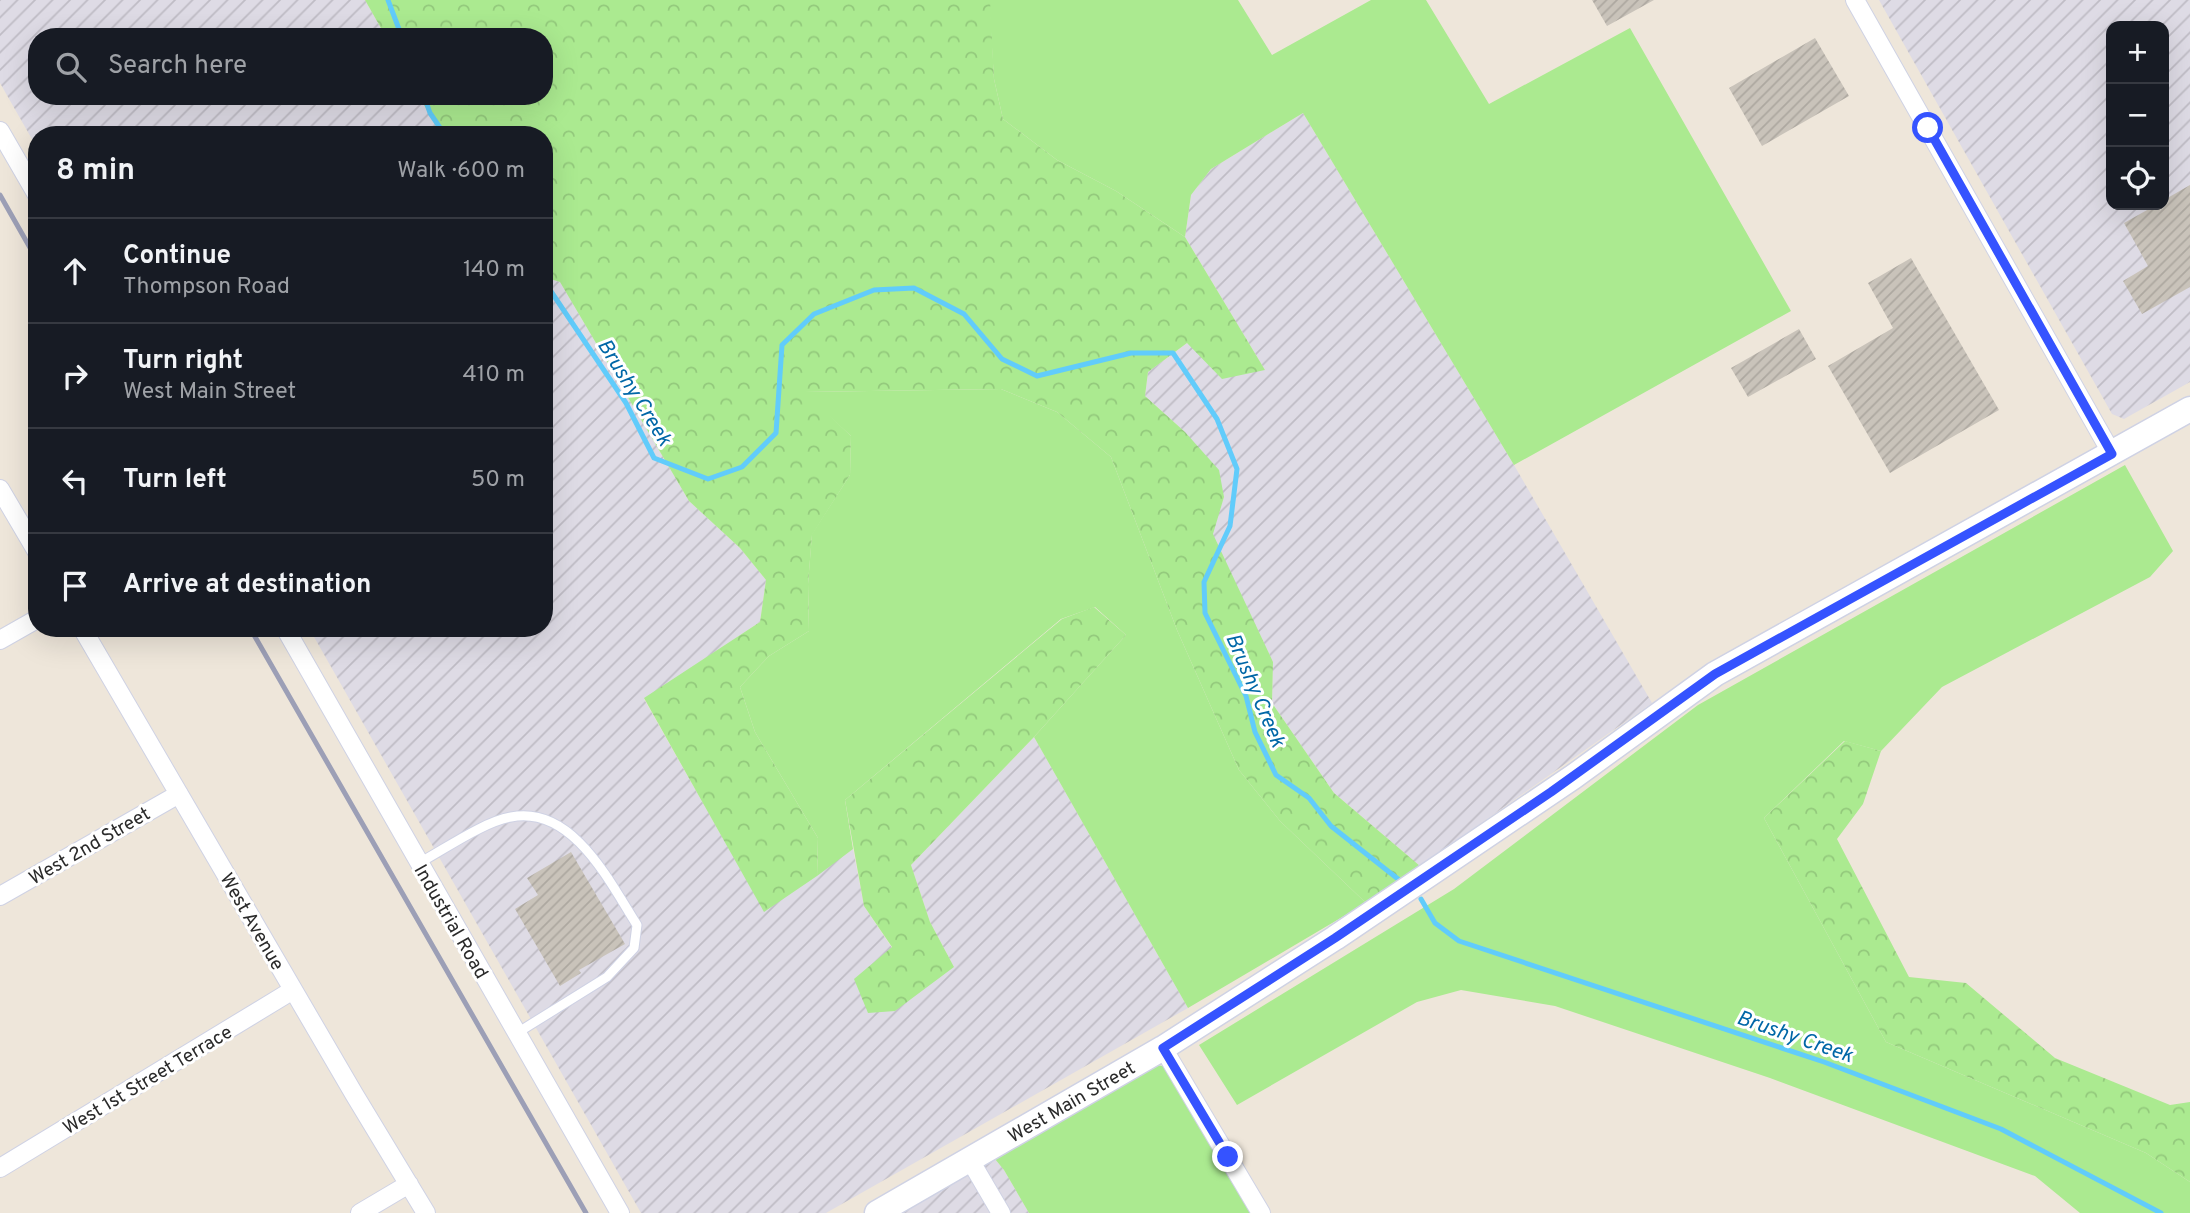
<!DOCTYPE html>
<html lang="en">
<head>
<meta charset="utf-8">
<style>
  body { margin:0; font-family:Overpass,sans-serif; background:#20242c; color:#f1f3f6 }
  .controls { position:absolute; right:21px; top:21px; display:grid; overflow:hidden; border-radius:14px; box-shadow:0 7px 28px #0002 }
  .controls button { width:63px; height:63px; display:grid; place-items:center; padding:0; border:0; border-bottom:2px solid #363941; background:#171b24; color:#f1f3f6; font:35px sans-serif }
  .stop { position:absolute; width:21px; height:21px; margin:-16px; border:5px solid #3553ff; border-radius:50%; background:#fff }
  .stop.end { background:#3553ff; border-color:#fff; box-shadow:0 2px 7px #0008 }
  .list { margin:0; padding:0; list-style:none }
  h2 { display:flex; justify-content:space-between; align-items:center; height:91px; margin:0; padding:0 28px; font-size:30px }
  h2 small { font-size:23px; font-weight:400; color:#9ea1a6 }
  .list li { display:grid; grid-template-columns:46px 1fr auto; gap:21px; align-items:center; box-sizing:border-box; height:105px; padding:0 28px; border-top:2px solid #363941 }
  .list b { display:block; font-size:26px; white-space:nowrap }
  .list p { margin:0; font-size:23px; white-space:nowrap; color:#9ea1a6 }
  .list em { font-size:23px; font-style:normal; color:#9ea1a6 }
  .icon { flex:none; width:38px; height:38px; fill:none; stroke:currentColor; stroke-width:2; stroke-linecap:round; stroke-linejoin:round }
  .map { position:relative; flex:none; width:2190px; height:1213px; overflow:hidden }
  .search { position:absolute; background:#171b24; box-shadow:0 7px 28px #0002; left:28px; top:28px; width:525px; height:77px; display:flex; align-items:center; gap:18px; box-sizing:border-box; padding:0 24px; border-radius:28px; color:#9ea1a6; font-size:26px }
  .panel { position:absolute; background:#171b24; box-shadow:0 7px 28px #0002; left:28px; top:126px; width:525px; height:511px; border-radius:28px }
  .map>svg:first-child { display:block }
</style>
</head>
<body>
<div class="map">
<svg width="2190" height="1213" viewBox="0 0 2190 1213">
  <defs>
    <pattern id="industrial-furrows" width="10" height="10" patternUnits="userSpaceOnUse" patternTransform="scale(1.75)"><rect width="10" height="10" fill="#dedbe5"/><path d="M-1 1l2-2M0 10L10 0M9 11l2-2" fill="none" stroke="#bfbcc5"/></pattern>
    <pattern id="forest-crowns" width="20" height="18" patternUnits="userSpaceOnUse" patternTransform="scale(1.75)"><rect width="20" height="18" fill="#abea90"/><path d="M2 6a3 3 0 1 1 6 0M12 15a3 3 0 1 1 6 0" fill="none" stroke="#93c97c"/></pattern>
    <pattern id="building-hatch" width="6" height="6" patternUnits="userSpaceOnUse" patternTransform="scale(1.75)"><rect width="6" height="6" fill="#c9c3ba"/><path d="M-1 1l2-2M0 6l6-6M5 7l2-2" fill="none" stroke="#ada8a0"/></pattern>
  </defs>
  <rect width="100%" height="100%" fill="#eee6da"/>
  <path fill="url(#industrial-furrows)" fill-rule="evenodd" d="M0 0H365L386 37H37V96H419L441 135H37V148L0 83Z
    M1879 0H2190V382L2124 419 2112 414ZM2111 26H2164V205H2111Z
    M1303 113 1514 465 1652 703 1420 866 1334 793 1272 703 1273 662 1212 534 1224 497 1185 432 1145 396 1148 372 1187 343 1265 370 1185 237 1191 195 1211 169Z
    M544 277 560 282 689 501 740 548 766 580 760 622 644 699 764 911 853 849 864 906 892 948 954 967 930 922 911 865 1034 737 1188 1008 826 1213H641L309 628H544Z
    M995 1159 1004 1170 1029 1213H900Z"/>
  <path fill="#abea90" d="M989 0H1238L1272 55 1371 0H1426L1489 104 1630 28 1791 311 1514 465 1303 113 1211 169 1191 195 1185 237 1116 191 1057 160 1003 119 994 79Z
    M1001 389 1057 412 1111 457 1177 630 1239 770 1280 821 1366 903 1188 1008 1034 737 1126 635 1095 607 1061 619 845 800 853 849 817 876 818 838 755 732 740 687 769 656 809 631 808 584 812 534 850 475 851 436 803 392Z
    M2125 465 2173 551 2150 577 1942 687 1881 751 1844 741 1764 818 1886 1042 2146 1153 2190 1182V1213H2080L2035 1176 1770 1078 1555 1006 1461 990 1417 1002 1237 1105 1199 1045 1454 889 1698 705Z
    M1156 1065 1176 1068 1261 1213H1029L1004 1170 995 1159Z"/>
  <path fill="url(#forest-crowns)" d="M365 0H990L994 79 1003 119 1057 160 1116 191 1185 237 1265 370 1222 379 1187 343 1148 372 1145 396 1185 432 1219 470 1224 497 1213 534 1273 662 1272 703 1334 793 1420 866 1366 903 1280 821 1239 770 1177 630 1111 457 1057 412 1001 389 805 392 851 436 850 475 812 535 808 584 809 631 769 656 740 687 755 732 818 838 817 876 764 912 644 698 760 622 766 580 740 548 689 501 560 282 544 277V135H441L419 96H544V37H386Z
    M1094 607 1126 635 1034 737 911 865 930 922 954 967 895 1011 868 1013 854 979 892 947 864 906 845 800 1062 619Z
    M1845 741 1881 751 1863 804 1837 839 1909 977 1966 983 2055 1058 2170 1105 2190 1102V1182L2146 1153 1886 1042 1764 818Z"/>
  <g fill="none" stroke-linecap="round" stroke-linejoin="round">
    <path stroke="#61ccfb" stroke-width="5" d="M388 0 402 37
      M424 96 430 113 445 135
      M544 281 626 403 654 458 708 479 742 467 776 433 782 345 814 314 874 290 914 288 964 314 1002 359 1037 376 1131 353H1173L1217 419 1237 469 1230 526 1204 582 1205 613 1246 696 1255 732 1276 775 1309 798 1331 826 1398 879
      M1421 899 1435 923 1459 941 1824 1062 2001 1129 2161 1213"/>
  </g>
  <path fill="url(#building-hatch)" d="M1592 0H1654L1607 26Z
    M1815 38 1849 96 1762 146 1729 88Z
    M2190 185V287L2142 314 2123 281 2148 266 2124 223 2156 205H2164V200Z
    M1911 258 1999 410 1890 473 1828 366 1893 328 1868 283Z
    M1799 329 1816 359 1748 397 1731 368Z
    M571 852 625 944 579 970 581 973 560 986 515 909 538 895 527 878Z"/>
  <g fill="none" stroke-linecap="round" stroke-linejoin="round">
    <g stroke="#cfd2e4" stroke-width="11">
      <path id="service" d="M419 863C445 849 483 822 511 817 573 805 610 883 637 925L634 948 607 977 517 1033"/>
    </g>
    <g stroke="#cfd2e4" stroke-width="20">
      <path id="minor" d="M1855 0 2112 454
        M0 131 37 195
        M0 489 37 552
        M82 628 354 1094 426 1213
        M285 628 620 1213
        M0 640 37 619
        M0 896 179 794
        M1163 1048 1261 1213
        M970 1160 1001 1213
        M0 1168 293 990
        M360 1213 409 1184"/>
    </g>
    <g stroke="#cfd2e4" stroke-width="27">
      <g id="secondary">
        <path id="s1" d="M877 1213 1163 1048 1335 938 1573 777 1715 674 2190 409"/>
      </g>
    </g>
    <use href="#service" stroke="#fff" stroke-width="9"/>
    <use href="#minor" stroke="#fff" stroke-width="18"/>
    <use href="#secondary" stroke="#fff" stroke-width="24"/>
    <path stroke="#9c9fb6" stroke-width="5" d="M0 195 37 260
      M250 628 586 1213"/>
  </g>
  <g fill="none" stroke-linecap="round" stroke-linejoin="round">
    <path stroke="#3553ff" stroke-width="9" d="M1228 1157 1163 1048 1335 938 1551 792 1715 674 2112 454 1928 128"/>
  </g>
  <g text-anchor="middle" stroke-width="6" stroke-linejoin="round" paint-order="stroke">
    <g font-size="19" fill="#2a2a2a" stroke="#fff">
      <text transform="translate(89 845) rotate(-30)" y="7">West 2nd Street</text>
      <text transform="translate(253 921) rotate(60)" y="7">West Avenue</text>
      <text transform="translate(452 921) rotate(60)" y="7">Industrial Road</text>
      <text transform="translate(147 1079) rotate(-31)" y="7">West 1st Street Terrace</text>
      <text dy="7" stroke="none"><textPath href="#s1" startOffset="224">West Main Street</textPath></text>
    </g>
    <g font-size="21" font-style="italic" fill="#0067a7" stroke="#fff">
      <text transform="translate(635 392) rotate(58)" y="7">Brushy Creek</text>
      <text transform="translate(1256 690) rotate(67)" y="7">Brushy Creek</text>
      <text transform="translate(1795 1036) rotate(19)" y="7">Brushy Creek</text>
    </g>
  </g>
</svg>
<div class="controls">
<button>+</button>
<button>−</button>
<button><svg class="icon" aria-label="locate" viewBox="0 0 24 24"><circle cx="12" cy="12" r="6"/><path d="M12 2v4M12 18v4M2 12h4M18 12h4"/></svg></button>
</div>
<div class="stop" style="left:1928px;top:128px"></div>
<div class="stop end" style="left:1228px;top:1157px"></div>
<div class="search"><svg class="icon" aria-label="search" viewBox="0 0 24 24"><circle cx="10" cy="10" r="6"/><path d="M15 15l6 6"/></svg>Search here</div>
<section class="panel">
<h2>8 min<small>Walk · 600 m</small></h2>
<ul class="list">
<li><svg class="icon" aria-label="ahead" viewBox="0 0 24 24"><path d="M12 20V5M6 11l6-6 6 6"/></svg><div><b>Continue</b><p>Thompson Road</p></div><em>140 m</em></li>
<li><svg class="icon" aria-label="right" viewBox="0 0 24 24"><path d="M7 20v-9h11M14 6l5 5-5 5"/></svg><div><b>Turn right</b><p>West Main Street</p></div><em>410 m</em></li>
<li><svg class="icon" aria-label="left" viewBox="0 0 24 24"><path d="M17 20v-9H6M10 6l-5 5 5 5"/></svg><div><b>Turn left</b></div><em>50 m</em></li>
<li><svg class="icon" aria-label="arrive" viewBox="0 0 24 24"><path d="M6 21V4h12l-3 4 3 4H6"/></svg><div><b>Arrive at destination</b></div></li>
</ul>
</section>
</div>
</body>
</html>
